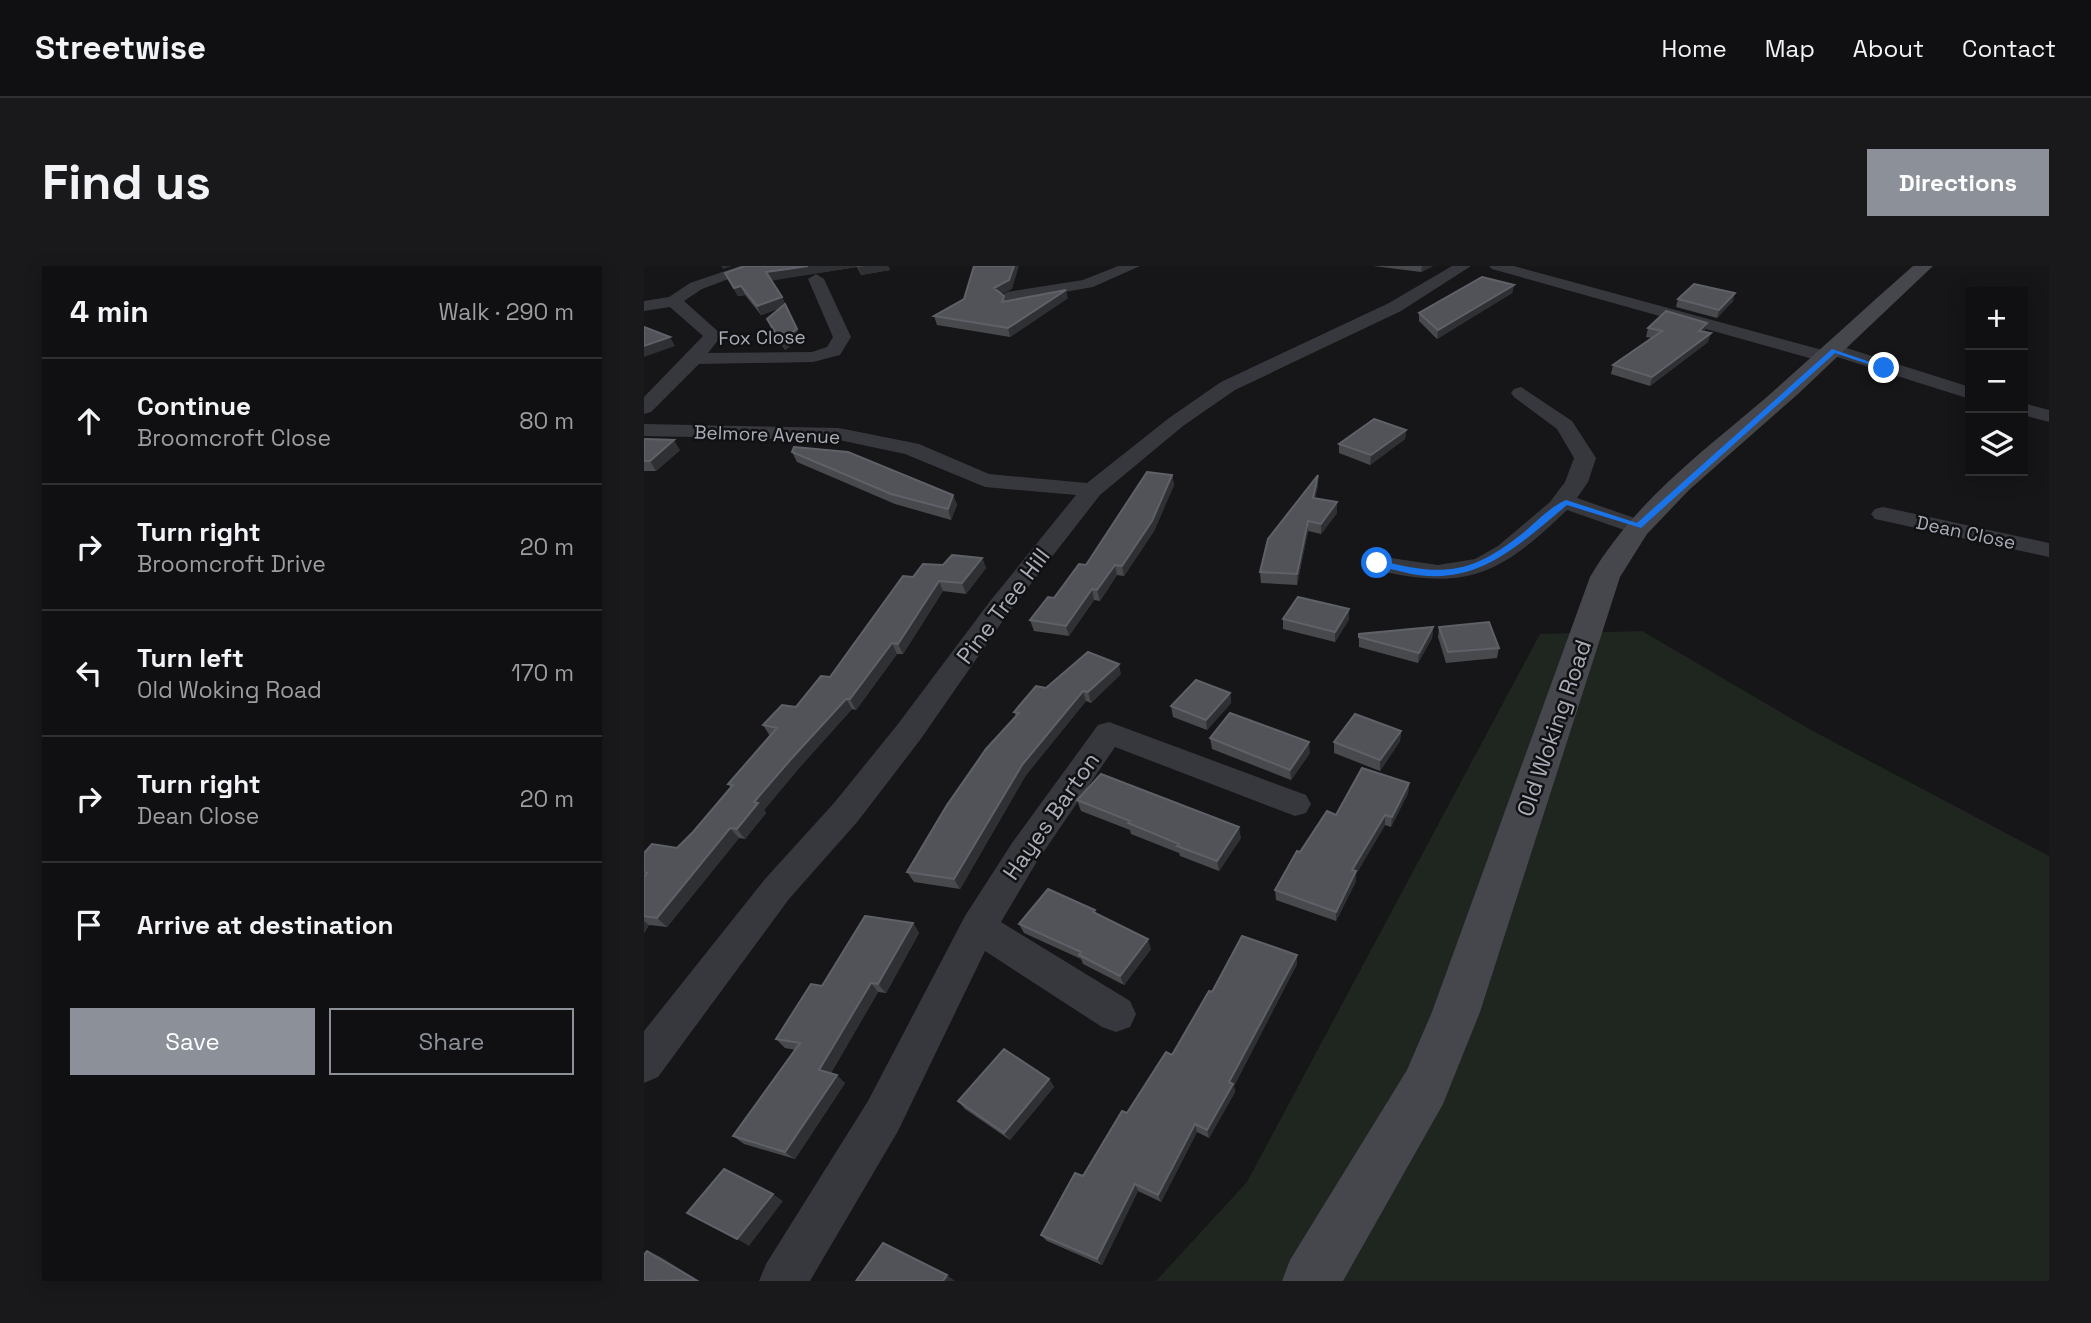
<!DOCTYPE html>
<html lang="en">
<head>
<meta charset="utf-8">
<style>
  body { margin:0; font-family:"Space Grotesk",sans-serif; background:#19191b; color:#f1f3f6 }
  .controls { position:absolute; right:21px; top:21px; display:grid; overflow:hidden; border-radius:0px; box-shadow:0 4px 18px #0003 }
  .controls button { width:63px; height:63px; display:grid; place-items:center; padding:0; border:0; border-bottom:2px solid #303032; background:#101012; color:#f1f3f6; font:35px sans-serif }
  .stop { position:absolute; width:21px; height:21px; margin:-16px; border:5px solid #1a73e8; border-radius:50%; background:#fff }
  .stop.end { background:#1a73e8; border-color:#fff; box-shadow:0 2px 7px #0008 }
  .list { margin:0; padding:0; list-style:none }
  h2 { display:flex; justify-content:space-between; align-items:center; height:91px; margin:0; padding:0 28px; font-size:30px }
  h2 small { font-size:23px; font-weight:400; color:#9c9d9f }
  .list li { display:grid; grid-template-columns:46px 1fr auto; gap:21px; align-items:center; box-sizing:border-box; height:126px; padding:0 28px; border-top:2px solid #303032 }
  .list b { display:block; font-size:26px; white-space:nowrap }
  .list p { margin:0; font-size:23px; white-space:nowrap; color:#9c9d9f }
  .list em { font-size:23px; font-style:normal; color:#9c9d9f }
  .actions { display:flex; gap:14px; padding:21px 28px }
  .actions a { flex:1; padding:16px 0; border:2px solid #8c9099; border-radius:0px; text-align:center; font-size:24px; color:#8c9099 }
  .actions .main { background:#8c9099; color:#fff }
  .icon { flex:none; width:38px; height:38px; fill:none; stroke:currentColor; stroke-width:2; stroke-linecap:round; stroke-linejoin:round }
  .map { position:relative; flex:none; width:1405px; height:1015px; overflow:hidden; border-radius:0px }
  header { display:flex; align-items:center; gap:42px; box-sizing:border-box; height:98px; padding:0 35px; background:#101012; border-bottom:2px solid #303032 }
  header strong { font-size:33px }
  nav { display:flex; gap:38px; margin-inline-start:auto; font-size:24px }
  .intro { display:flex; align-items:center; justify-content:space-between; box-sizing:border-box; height:168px; padding:0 42px }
  h1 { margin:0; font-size:49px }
  .button { padding:18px 32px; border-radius:0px; background:#8c9099; color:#fff; font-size:24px; font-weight:700 }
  main { display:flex; gap:42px; padding:0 42px }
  aside { flex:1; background:#101012; border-radius:0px; box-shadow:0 4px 18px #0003 }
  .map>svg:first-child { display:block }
</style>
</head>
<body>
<header>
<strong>Streetwise</strong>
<nav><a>Home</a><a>Map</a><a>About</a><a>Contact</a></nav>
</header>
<div class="intro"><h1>Find us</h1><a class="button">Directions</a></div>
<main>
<aside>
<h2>4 min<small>Walk · 290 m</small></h2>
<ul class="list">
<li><svg class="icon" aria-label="ahead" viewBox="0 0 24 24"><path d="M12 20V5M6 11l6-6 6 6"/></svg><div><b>Continue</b><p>Broomcroft Close</p></div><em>80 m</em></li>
<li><svg class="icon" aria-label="right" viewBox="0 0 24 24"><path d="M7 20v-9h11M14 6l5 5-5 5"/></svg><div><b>Turn right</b><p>Broomcroft Drive</p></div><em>20 m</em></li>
<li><svg class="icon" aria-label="left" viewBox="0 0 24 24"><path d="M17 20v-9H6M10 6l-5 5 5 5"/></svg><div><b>Turn left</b><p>Old Woking Road</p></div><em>170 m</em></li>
<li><svg class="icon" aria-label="right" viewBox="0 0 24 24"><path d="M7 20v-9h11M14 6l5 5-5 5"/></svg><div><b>Turn right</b><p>Dean Close</p></div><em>20 m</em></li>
<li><svg class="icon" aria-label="arrive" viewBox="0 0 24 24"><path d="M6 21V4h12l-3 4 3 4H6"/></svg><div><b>Arrive at destination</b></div></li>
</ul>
<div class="actions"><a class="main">Save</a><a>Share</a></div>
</aside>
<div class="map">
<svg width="1405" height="1015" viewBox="0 0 1405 1015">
  <rect width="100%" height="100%" fill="#161618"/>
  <path fill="#1e261f" d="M998 365 1167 464 1405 590V1015H512L603 916 896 368Z"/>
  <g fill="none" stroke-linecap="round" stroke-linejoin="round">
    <path fill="#37383d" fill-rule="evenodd" d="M96 0H119L58 23 40 35 78 69 64 87 168 86 183 81 189 71 164 13 172 8 180 13 207 71 196 89 169 96 55 98 7 146 0 148V131L59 70 26 41 0 45V35L25 31 46 17Z
      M474 0H496L449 21 363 36 355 31 363 26 439 14Z
      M808 0H827L757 45 591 124 539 160 456 229 365 346 276 474 214 555 145 633 14 811 0 817V765L121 613 190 537 254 458 347 334 432 229 341 221 261 188 195 174 0 170V158L195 162 275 178 345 208 443 217 525 152 577 116 745 37Z
      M845 0H870L1182 85 1184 80H1196L1326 121V133L1190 90 1188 95H1176L848 3Z
      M877 121 928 155 952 192 944 216 933 232 1002 256 1006 261 1002 266H986L923 244C854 311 820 326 724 302L721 297 724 292 733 290 794 299 831 293 854 280 906 236 921 216 930 192 913 163 870 131 867 127 870 123Z
      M1379 137 1405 144V156L1379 149Z
      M1239 241 1405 277V291L1231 253 1227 248 1231 243Z
      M465 456 662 529 667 538 662 547 651 550 471 481 392 597 357 656 486 735 492 748 486 761 472 766 458 761 341 685 254 865 166 1015H115L122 998 224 835 321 650 368 577 454 459Z"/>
    <path fill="#45474d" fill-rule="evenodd" d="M1269 0H1289L1154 128 1045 224 1003 268 976 311 836 746 799 838 699 1015H638L646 994 763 804 788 746 946 311C989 238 1053 190 1117 136 1168 91 1218 45 1269 0Z"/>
  </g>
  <path fill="#47494d" d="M101 0H244L246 4 217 9 213 1 127 14 138 31 157 72 141 84 127 62 123 53 136 42 117 49 101 29 94 30 81 7Z
    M729 0H789L777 6Z
    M870 19 868 27 793 73 775 55V47Z
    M368 23 357 28 361 35 424 32 366 71 293 59 290 50Z
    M1034 33 1089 35 1073 52 1032 41Z
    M1004 62 1060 66 1064 76 1006 120 967 108 969 99 1008 72 1002 71Z
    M762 164 761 173 726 199 695 187V178Z
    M0 173 36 184 12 205H0Z
    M148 186 309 229 313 239 307 254 251 238 153 196Z
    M528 209 530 219 510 265 480 310 473 309 456 335 450 334 425 370 390 365 386 354 442 299Z
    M674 209V219L671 232 693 236V247L677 268 664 265 653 319 617 317 616 306Z
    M338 292 342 302 322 328 299 325 259 388H253L212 444 208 443 155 502 120 544 122 547 101 573 95 572 23 661 5 659 0 667V587L33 582 49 566 87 522 84 518 126 470 119 459 152 441 186 411 269 311 299 299Z
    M705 343V353L691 376 639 363V353Z
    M789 361 788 372 774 397 715 381V368Z
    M795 361 855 382 853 392 802 397 794 371Z
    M477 408 447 437 442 435 382 509 316 623 270 616 263 606 372 450 370 446 402 422Z
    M586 427 587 437 563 464 529 451 527 440Z
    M757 465 756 475 736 505 690 487V476Z
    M566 472 666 487 647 514 568 483Z
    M765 517 764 527 747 561 741 559 712 608V615L692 655 632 634 631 624 656 586 692 549Z
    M433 534 597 572 575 605 536 590 535 587 487 568 486 564 437 545Z
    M451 644 452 648 507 683 480 719 439 698 437 693 380 667 375 658Z
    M269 657 275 667 242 727 234 726 187 807 201 817 151 893 100 878 89 870 152 784 141 782 132 773 178 720Z
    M653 689V698L590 820 591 826 565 872 553 866 517 936 494 925 458 999 403 975 397 969 483 847 528 789 568 726Z
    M405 813 410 821 366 874 321 843 314 835Z"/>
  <path fill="#2f3033" d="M77 0H88L79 3Z
    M164 0H212L213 1 126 15 122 6Z
    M220 0H244L246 4 217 9 214 1Z
    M370 0H375L368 23 353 30 350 22Z
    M778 0H789L777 6Z
    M870 19 868 27 793 73 794 64Z
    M97 20 101 29 94 30 90 22Z
    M422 24 424 32 366 71 364 62Z
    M1091 27 1089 35 1073 52 1075 44Z
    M138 31 142 40 117 49 113 40Z
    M1063 57 1061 65 1053 74 1055 65Z
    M153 63 157 72 141 84 137 75Z
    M1067 67 1064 76 1006 120 1008 111Z
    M26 71 31 80 0 91V80Z
    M762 164 761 173 726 199 727 189Z
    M30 174 36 184 12 205 6 195Z
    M528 209 530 219 510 265 480 310 478 300Z
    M674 209V219L669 242V232Z
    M309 229 313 239 307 254 304 243Z
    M693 236V247L677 268V258Z
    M664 255V265L653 319V308Z
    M338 292 342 302 322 328 318 317Z
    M471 299 473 309 456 335 453 324Z
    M295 315 299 325 259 388 254 378Z
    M448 323 450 334 425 370 422 360Z
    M705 343V353L691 376V366Z
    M789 361 788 372 774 397 775 387Z
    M248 377 253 388 212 444 206 433Z
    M475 398 477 408 447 437 444 426Z
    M439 425 442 435 382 509 316 623 310 613 378 499Z
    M586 427 587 437 563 464 562 454Z
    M202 433 208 443 155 502 120 544 122 547 101 573 93 563 110 536 148 492Z
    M757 465 756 475 736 505V494Z
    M665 476 666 487 647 514 646 504Z
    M765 517 764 527 747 561 748 551Z
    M741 549V559L712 608V615L692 655V646L708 604Z
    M595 561 597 572 575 605 573 595Z
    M86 562 95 572 23 661 13 652Z
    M0 655 5 659 0 667Z
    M269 657 275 667 242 727 234 718Z
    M504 673 507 683 480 719 476 710Z
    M653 689V698L590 820 591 826 565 872 563 864 585 816Z
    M227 717 234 726 184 812 175 804Z
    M193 809 201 817 151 893 141 886Z
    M405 813 410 821 366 874 360 867Z
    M551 858 553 866 517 936 514 929Z
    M491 918 494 925 458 999 453 993Z
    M129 928 139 935 105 980 93 973Z
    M3 985 17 991 55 1015H51Z
    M303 1009 311 1015H299Z"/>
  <path fill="#525359" stroke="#5f6168" stroke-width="2" d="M101 0H164L122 6 138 31 113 40 97 20 90 22 81 7Z
    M330 0H370L365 14 350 22 360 30 358 36 422 24 364 62 290 50 320 33Z
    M838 11 870 19 794 64 775 47Z
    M1050 18 1091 27 1075 44 1034 33Z
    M141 38 153 63 137 75 123 53Z
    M1022 45 1063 57 1055 65 1067 67 1008 111 969 99 1018 65 1004 62Z
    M0 61 26 71 0 80Z
    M730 153 762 164 727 189 695 178Z
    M0 173 30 174 6 195H0Z
    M150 181 204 186 309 229 304 243 247 228 148 186Z
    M503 206 528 209 508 255 478 300 471 299 453 324 448 323 422 360 386 354 404 331 410 332 435 298 442 299Z
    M674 209 669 232 693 236 677 258 664 255 653 308 616 306 624 273Z
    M308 289 338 292 318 317 295 315 254 378 248 377 206 433H202L148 492 110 536 114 537 93 563 86 562 13 652 0 650V611L3 607 0 606V587L8 578 33 582 49 566 89 519 84 518 133 462 119 459 138 439 152 441 177 410 186 411 259 310 269 311 279 298 299 299Z
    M654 331 705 343 691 366 639 353Z
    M845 356 855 382 804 386 795 361Z
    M789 361 775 387 715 371V368Z
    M444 386 475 398 444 426 439 425 378 499 310 613 263 606 303 539 342 483 375 447 370 446 392 420 402 422Z
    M552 414 586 427 562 454 527 440Z
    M586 447 665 476 646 504 566 472Z
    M711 448 757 465 736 494 690 476Z
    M718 502 765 517 748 551 741 549 708 604 712 605 692 646 631 624 653 585 656 586 683 545 692 549Z
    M457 508 595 561 573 595 533 580 535 578 484 557 486 555 433 534Z
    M404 623 451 644 449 646 504 673 476 710 435 689 437 686 375 658Z
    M221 650 269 657 234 718 227 717 175 804 193 809 141 886 89 870 156 777 132 773 167 718 178 720Z
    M598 670 653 689 585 816 589 818 563 864 551 858 514 929 491 918 453 993 397 969 431 907 439 910 478 845 483 847 522 786 528 789 565 725 568 726Z
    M360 783 405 813 360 867 314 835Z
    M80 903 129 928 93 973 43 947Z
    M239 977 303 1009 299 1015H212Z
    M3 985 52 1014 0 1015V989Z"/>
  <path fill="#1a73e8" d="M1188 83 1244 102 1238 103 1191 87 997 262 923 239C872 281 831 324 759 306 749 303 737 302 728 297L733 294C798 310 825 310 879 267 892 256 906 241 922 234L993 257Z"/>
  <g text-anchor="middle" stroke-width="5" stroke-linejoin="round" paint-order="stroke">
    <g font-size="19" fill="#a8adb8" stroke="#111113">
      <text transform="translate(118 71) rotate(-1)" y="7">Fox Close</text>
      <text transform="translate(123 168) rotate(2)" y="7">Belmore Avenue</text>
      <text transform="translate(1322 266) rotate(12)" y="7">Dean Close</text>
    </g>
    <g font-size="23" fill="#a8adb8" stroke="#111113">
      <text transform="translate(359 340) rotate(-53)" y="8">Pine Tree Hill</text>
      <text transform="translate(910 462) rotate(-71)" y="8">Old Woking Road</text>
      <text transform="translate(407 550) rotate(-55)" y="8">Hayes Barton</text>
    </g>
  </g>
</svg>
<div class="controls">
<button>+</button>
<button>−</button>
<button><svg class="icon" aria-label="layers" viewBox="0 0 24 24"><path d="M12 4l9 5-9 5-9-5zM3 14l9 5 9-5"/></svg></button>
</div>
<div class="stop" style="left:733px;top:297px"></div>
<div class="stop end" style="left:1240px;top:102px"></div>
</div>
</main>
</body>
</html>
